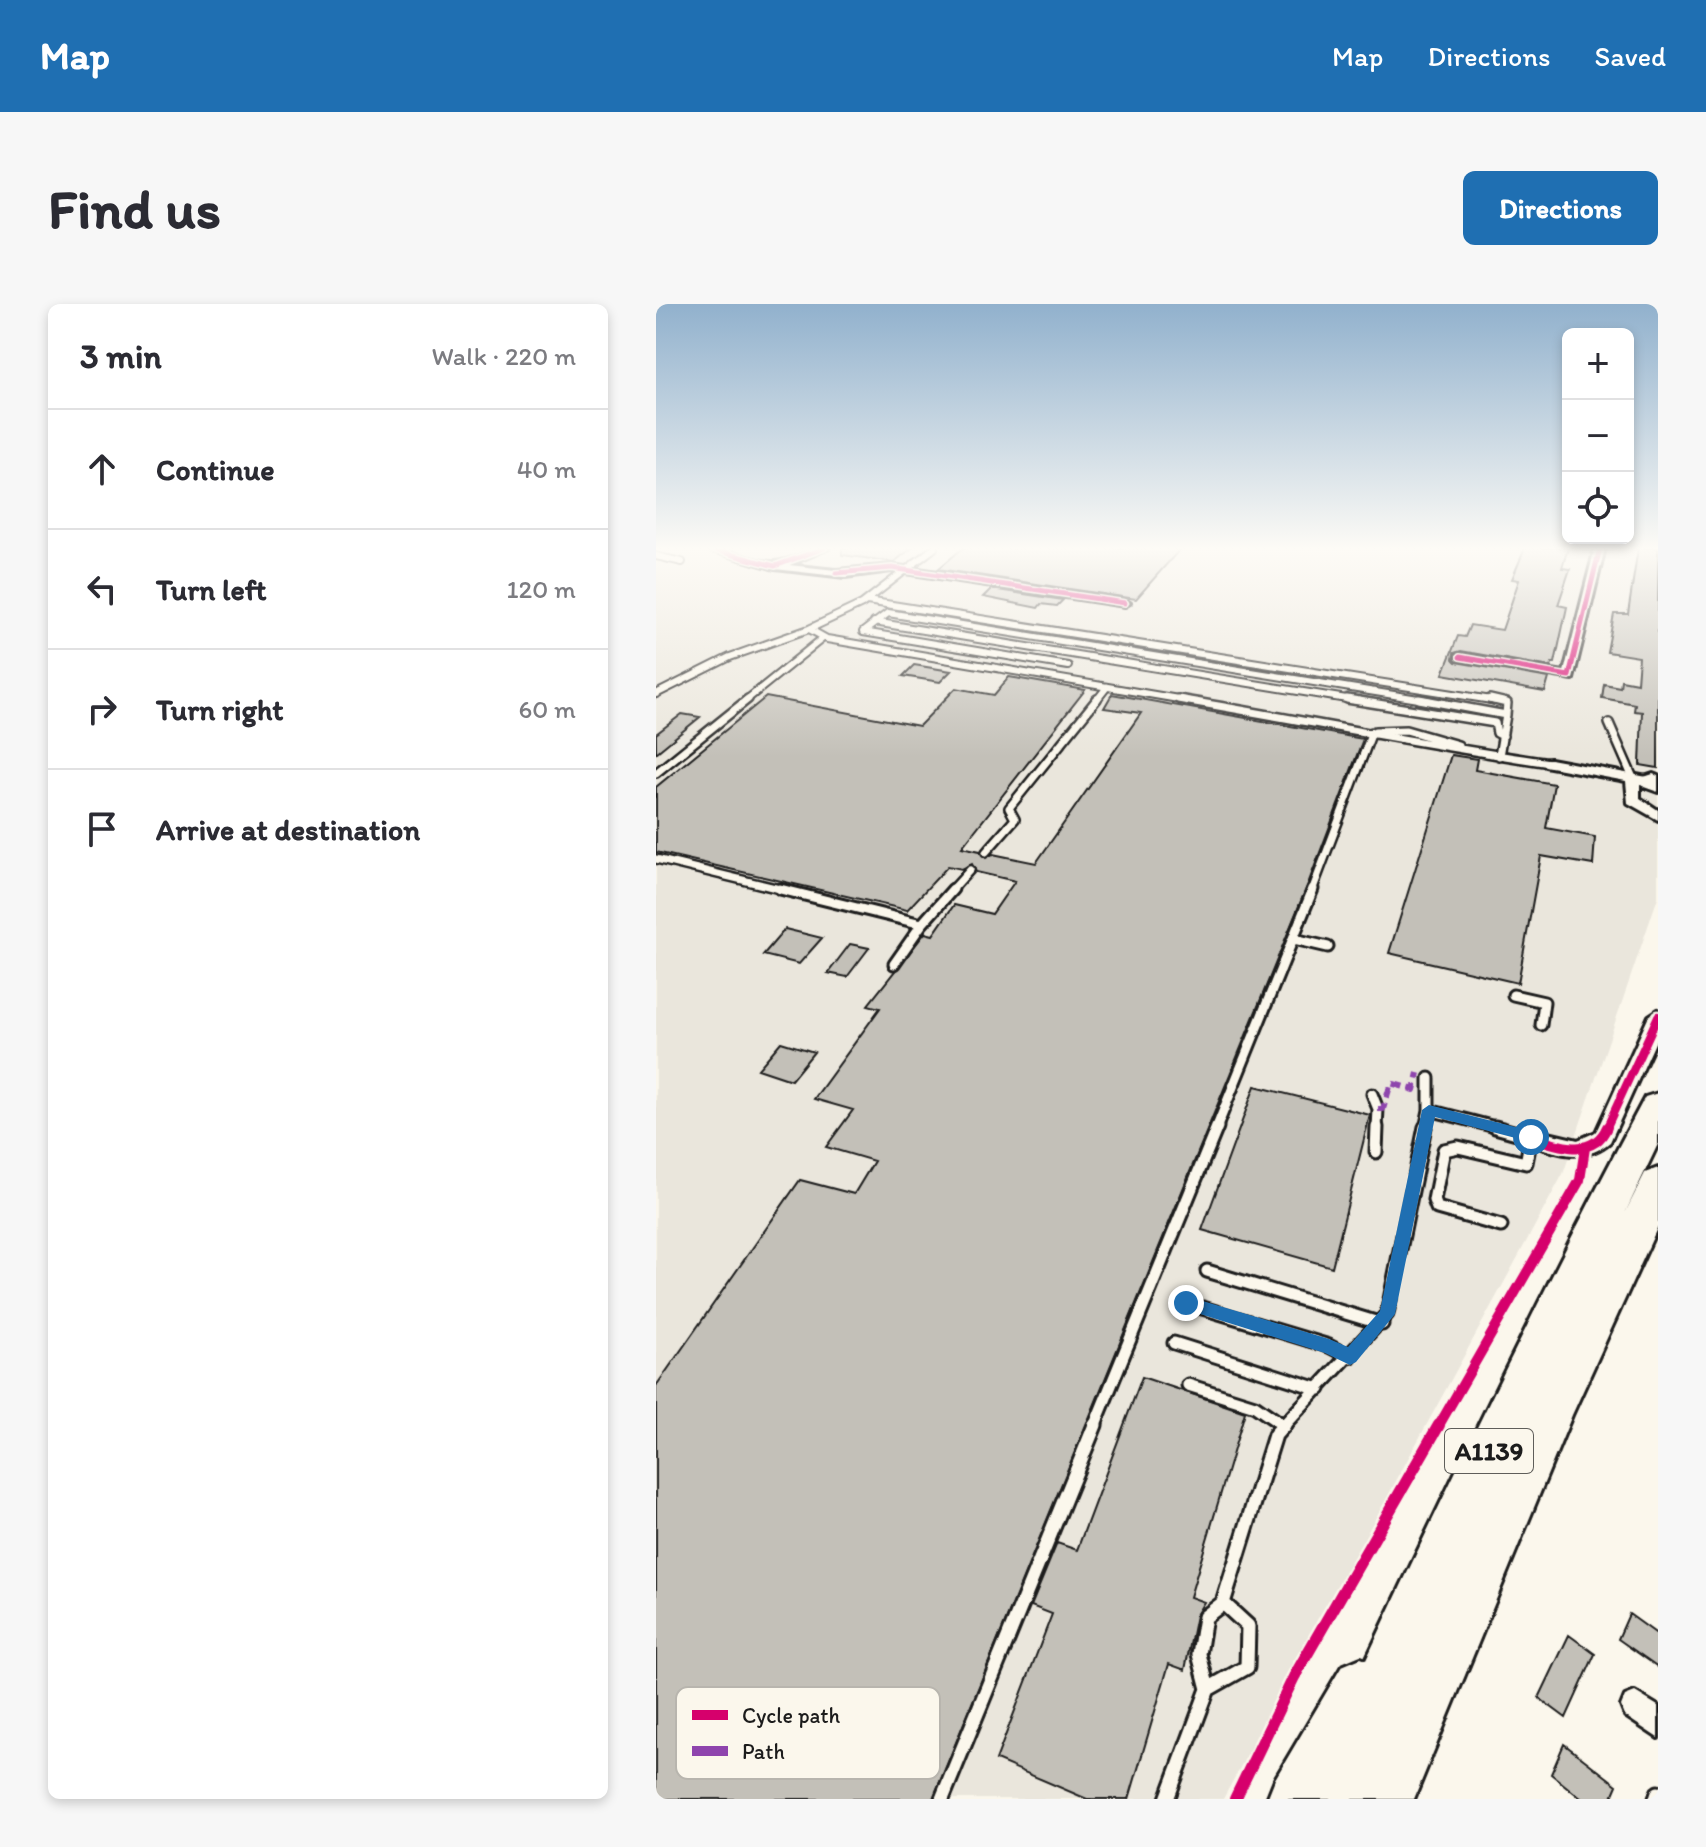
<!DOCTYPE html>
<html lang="en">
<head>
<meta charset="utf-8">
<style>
  body { margin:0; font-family:Itim,sans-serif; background:#f7f7f7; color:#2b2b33 }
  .controls { position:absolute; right:24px; top:24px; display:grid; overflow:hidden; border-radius:12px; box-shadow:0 4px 12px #0003 }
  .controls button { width:72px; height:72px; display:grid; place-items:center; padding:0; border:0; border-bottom:2px solid #e1e1e2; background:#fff; color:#2b2b33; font:40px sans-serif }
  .stop { position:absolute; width:24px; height:24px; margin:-18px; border:6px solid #1f6fb2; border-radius:50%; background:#fff }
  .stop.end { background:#1f6fb2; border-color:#fff; box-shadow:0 2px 8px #0008 }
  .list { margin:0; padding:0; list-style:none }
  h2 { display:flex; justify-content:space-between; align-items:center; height:104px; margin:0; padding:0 32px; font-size:34px }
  h2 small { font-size:26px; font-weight:400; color:#7c7c81 }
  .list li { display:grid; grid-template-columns:52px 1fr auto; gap:24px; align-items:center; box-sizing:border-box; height:120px; padding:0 32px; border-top:2px solid #e1e1e2 }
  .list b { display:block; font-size:30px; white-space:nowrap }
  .list em { font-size:26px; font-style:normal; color:#7c7c81 }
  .icon { flex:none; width:44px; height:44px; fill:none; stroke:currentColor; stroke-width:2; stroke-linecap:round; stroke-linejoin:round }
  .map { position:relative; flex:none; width:1002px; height:1495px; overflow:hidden; border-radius:12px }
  header { display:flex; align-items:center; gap:48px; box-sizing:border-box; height:112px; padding:0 40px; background:#1f6fb2; color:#fff }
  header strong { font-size:38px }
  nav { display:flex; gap:44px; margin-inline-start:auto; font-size:28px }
  .intro { display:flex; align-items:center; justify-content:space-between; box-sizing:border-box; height:192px; padding:0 48px }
  h1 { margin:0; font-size:56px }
  .button { padding:20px 36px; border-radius:12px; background:#1f6fb2; color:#fff; font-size:28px; font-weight:700 }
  main { display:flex; gap:48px; padding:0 48px }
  aside { flex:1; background:#fff; border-radius:12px; box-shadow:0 4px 12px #0003 }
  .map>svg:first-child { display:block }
</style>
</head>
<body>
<header>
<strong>Map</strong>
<nav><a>Map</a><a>Directions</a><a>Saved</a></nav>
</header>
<div class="intro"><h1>Find us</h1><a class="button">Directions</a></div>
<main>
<aside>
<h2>3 min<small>Walk · 220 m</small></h2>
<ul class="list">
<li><svg class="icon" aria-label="ahead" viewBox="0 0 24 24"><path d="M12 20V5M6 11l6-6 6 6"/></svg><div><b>Continue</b></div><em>40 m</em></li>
<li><svg class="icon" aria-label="left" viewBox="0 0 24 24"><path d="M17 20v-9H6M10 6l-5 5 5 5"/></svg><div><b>Turn left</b></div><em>120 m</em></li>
<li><svg class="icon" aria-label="right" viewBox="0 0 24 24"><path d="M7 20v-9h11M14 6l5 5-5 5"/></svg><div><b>Turn right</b></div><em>60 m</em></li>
<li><svg class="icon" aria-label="arrive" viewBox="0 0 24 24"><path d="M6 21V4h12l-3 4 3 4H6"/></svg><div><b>Arrive at destination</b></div></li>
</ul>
</aside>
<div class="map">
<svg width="1002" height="1495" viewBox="0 0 1002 1495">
  <rect width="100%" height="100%" fill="#fbf7ec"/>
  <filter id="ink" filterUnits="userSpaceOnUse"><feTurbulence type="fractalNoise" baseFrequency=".0125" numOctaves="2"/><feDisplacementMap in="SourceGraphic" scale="16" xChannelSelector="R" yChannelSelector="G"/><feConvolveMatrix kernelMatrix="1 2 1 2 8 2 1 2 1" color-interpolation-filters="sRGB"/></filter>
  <g filter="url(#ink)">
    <path fill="#eae6dc" d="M0 244H1002V593L907 870 567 1495H0Z"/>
    <path fill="#c3c0b8" stroke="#1c1c1c" stroke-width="2" d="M186 244H256L238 258 186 251Z
      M307 244H525L480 295 282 265Z
      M869 244H912L906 264 914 265 902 301 911 303 899 359H896L895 363 805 347 798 349 797 355 800 358 893 374 889 388 787 370 802 332 809 333 814 321 846 326 863 276 856 275Z
      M982 244H1002V464L984 461 986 408 978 407 979 400 946 394 948 380 964 383 965 376 981 379 983 353 951 348 958 310H972Z
      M335 285 407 296 401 302 385 300 382 304 327 293Z
      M258 361 295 367 284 378 247 372Z
      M353 373 429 386 306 543 324 547 330 554 337 550 380 559 485 409 448 404 456 390 707 435 652 580 277 1495H0V1082L144 876 198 890 218 857 170 843 197 806 158 795 224 704 212 701 269 629 277 631 298 601 336 610 359 577 320 568 316 560 306 565 292 562 251 606 0 548V483L110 393 263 422 300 384 338 391Z
      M26 410 44 413 0 449V430Z
      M795 451 821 455 819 466 898 480 890 524 939 533 937 561 885 552 862 679 733 649Z
      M129 625 166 634 143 660 107 651Z
      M194 640 213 644 191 673 172 669Z
      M125 738 158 748 135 776 102 765Z
      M599 782 714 811 676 963 546 926Z
      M486 1073 589 1108 534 1293 548 1298 540 1311 529 1366 513 1360 473 1495H431L340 1456 396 1310 375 1302 401 1239 421 1246Z
      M973 1310 1002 1331V1363L962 1335Z
      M913 1331 939 1350 910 1414 883 1394Z
      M908 1440 961 1481 955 1495H926L895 1470Z"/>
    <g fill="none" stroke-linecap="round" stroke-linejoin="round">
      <g stroke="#1c1c1c" stroke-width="10">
        <path id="lane-far4" d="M278 244 206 300 153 325 171 335 534 397
          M0 252 26 258
          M211 297 842 397
          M218 318 703 397
          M412 362 207 328 232 309 775 397
          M0 390 74 353 153 325
          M89 397 167 334
          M440 397 451 383"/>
      </g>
      <g stroke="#1c1c1c" stroke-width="12">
        <path id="lane-far3" d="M522 395C646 416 769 441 894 459
          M691 395 839 419 841 429 847 432
          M763 395 850 411 843 452
          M834 395 851 399 850 411
          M953 419 977 474
          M719 427 750 426 802 441
          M0 469 92 395
          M330 548 359 515 353 504 441 395
          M0 555 132 587
          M295 587 314 566
          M656 587 716 428"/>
      </g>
      <g stroke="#1c1c1c" stroke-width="15">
        <path id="lane-far2" d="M124 585 266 620
          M638 635 672 643
          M238 660 266 620 297 585
          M857 691 888 698 885 721
          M773 774V806
          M716 790 722 805 721 825
          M560 825 657 585
          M769 825 773 806 847 825"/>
      </g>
      <g stroke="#1c1c1c" stroke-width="17">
        <path id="lane-far1" d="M839 823 875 833 870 859 802 843 788 846 778 896 781 904 845 922
          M720 848 721 823
          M551 967 726 1020
          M530 999 673 1042 694 1053
          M518 1039 663 1085
          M532 1081 599 1102 628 1122
          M438 1123 561 823
          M626 1123 731 1010 769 823"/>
      </g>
      <g stroke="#1c1c1c" stroke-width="19">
        <path id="lane" d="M552 1385 591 1363 592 1322 567 1299
          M286 1495 439 1121
          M511 1495 552 1385 543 1350 549 1313 567 1299 619 1131 628 1121
          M1000 1495 1002 1489"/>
      </g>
      <g stroke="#1c1c1c" stroke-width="6">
        <path id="street" d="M46 244C71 243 92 257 116 258 135 259 153 244 173 244L133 261 180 266 236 261 469 296 474 299 469 302 236 267 189 273 119 265Z
          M939 244H949L917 375 800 355V351L804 350 908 368Z
          M894 455 1002 475V483L984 480V494L1002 506V516L972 499 970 477 889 462V456Z
          M1002 706V732L954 838C927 861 897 848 868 838L865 833 868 828 875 825 922 836 940 828 993 712Z
          M979 1388 1002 1402V1434L969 1412 965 1402 969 1392Z"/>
      </g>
      <g stroke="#1c1c1c" stroke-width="6">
        <path id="highway" d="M997 470 1002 472V488L988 483 984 478 988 473Z
          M1002 789V840L969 909 989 869 1002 864V922L916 1111 758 1495H611L619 1475 686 1362 705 1354 710 1356C799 1167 890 978 989 793Z"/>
      </g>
      <use href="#lane-far4" stroke="#fbf7ec" stroke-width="6"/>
      <use href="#lane-far3" stroke="#fbf7ec" stroke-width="7"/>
      <use href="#lane-far2" stroke="#fbf7ec" stroke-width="9"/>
      <use href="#lane-far1" stroke="#fbf7ec" stroke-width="11"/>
      <use href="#lane" stroke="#fbf7ec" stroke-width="13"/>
      <use href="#street" fill="#fbf7ec" fill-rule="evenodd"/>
      <use href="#highway" fill="#fbf7ec" fill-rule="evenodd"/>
      <path stroke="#8e44ad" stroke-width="6" stroke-dasharray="11 6" stroke-linecap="butt" d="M722 805H727L735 779 758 786 762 769"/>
      <g stroke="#fbf7ec" stroke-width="8">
        <path id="cycleway-far3" d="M51 244 119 262 168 244
          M180 269 236 264 469 299
          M804 353 913 372 944 244"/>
      </g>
      <g stroke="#fbf7ec" stroke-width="13">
        <path id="cycleway-far2" d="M950 825 1002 712"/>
      </g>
      <g stroke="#fbf7ec" stroke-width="15">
        <path id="cycleway-far1" d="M875 833C901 841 937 856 951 823
          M782 1123 924 876 929 844"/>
      </g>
      <g stroke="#fbf7ec" stroke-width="17">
        <path id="cycleway" d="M579 1495 638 1373 783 1121"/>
      </g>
      <use href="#cycleway-far3" stroke="#d6006c" stroke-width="5"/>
      <use href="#cycleway-far2" stroke="#d6006c" stroke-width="8"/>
      <use href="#cycleway-far1" stroke="#d6006c" stroke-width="10"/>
      <use href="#cycleway" stroke="#d6006c" stroke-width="12"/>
    </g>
  </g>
  <linearGradient id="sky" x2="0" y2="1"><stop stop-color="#91b1cd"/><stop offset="0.54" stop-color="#fdfbf6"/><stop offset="1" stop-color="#fdfbf6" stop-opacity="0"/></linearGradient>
  <rect width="1002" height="453" fill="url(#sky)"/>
  <path fill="#1f6fb2" d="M773 801 875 827 882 833 875 838 779 813 739 1010 700 1058 694 1061 669 1049 525 1004V994L530 992 673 1035 692 1043 724 1007 766 806Z"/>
  <g text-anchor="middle" stroke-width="8" stroke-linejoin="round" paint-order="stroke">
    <rect fill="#fbf7ec" stroke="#5f5e5a" stroke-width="2" x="789" y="1125" width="88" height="44" rx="6"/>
    <g font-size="26" font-weight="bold" fill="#1c1c1c">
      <text x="833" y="1156">A1139</text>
    </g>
  </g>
  <rect x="20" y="1383" width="264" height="92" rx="12" fill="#fbf7ec" stroke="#b8b5ae" stroke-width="2"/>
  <rect x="36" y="1406" width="36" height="10" fill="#d6006c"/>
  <rect x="36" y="1442" width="36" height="10" fill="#8e44ad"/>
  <g font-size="22" fill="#1c1c1c">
    <text x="86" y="1419">Cycle path</text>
    <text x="86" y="1455">Path</text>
  </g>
</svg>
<div class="controls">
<button>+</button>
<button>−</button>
<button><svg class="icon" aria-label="locate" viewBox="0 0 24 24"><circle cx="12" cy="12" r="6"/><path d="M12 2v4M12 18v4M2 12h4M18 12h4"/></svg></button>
</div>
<div class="stop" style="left:875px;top:833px"></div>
<div class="stop end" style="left:530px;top:999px"></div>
</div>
</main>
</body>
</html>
